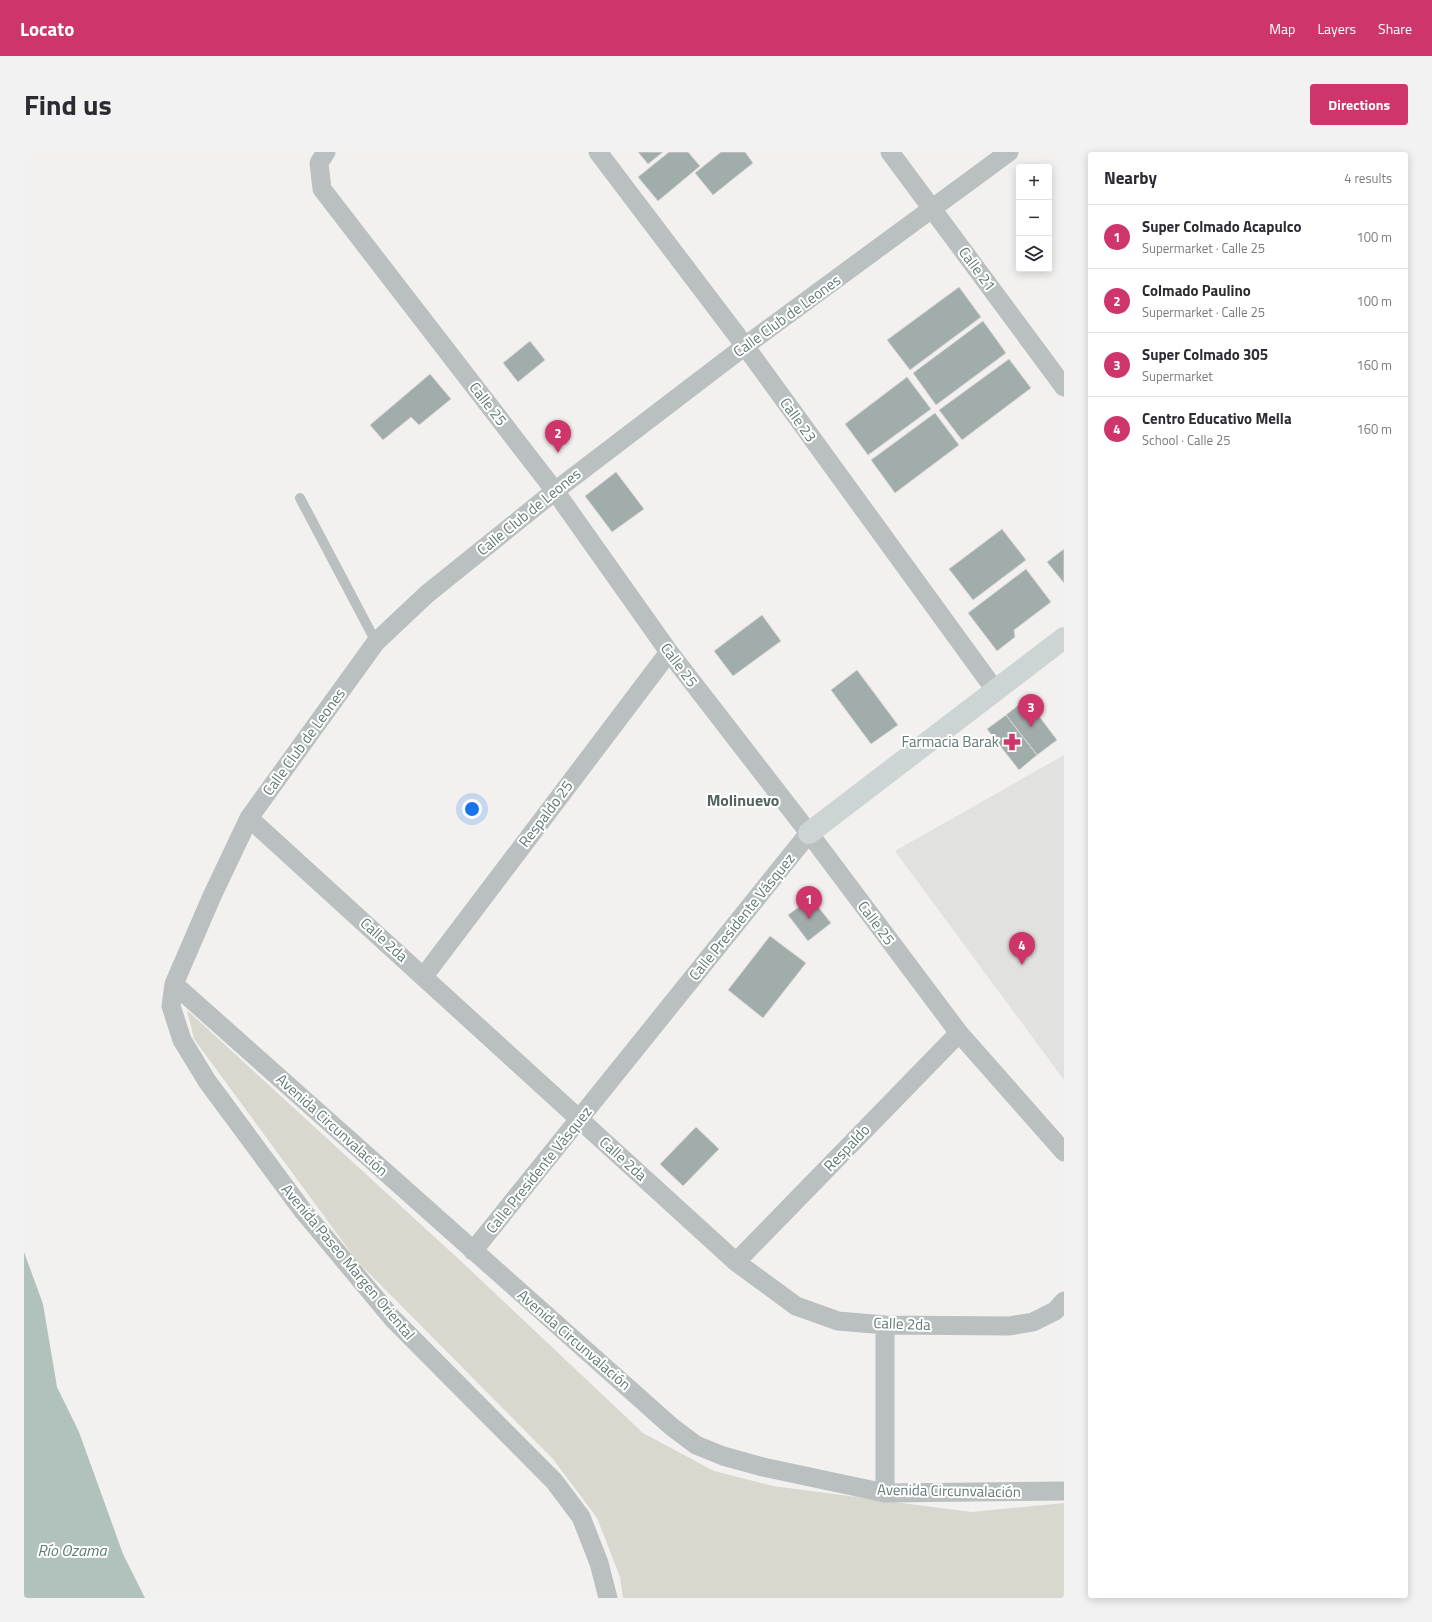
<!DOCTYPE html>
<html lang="en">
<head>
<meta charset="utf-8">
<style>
  body { margin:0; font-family:"Titillium Web",sans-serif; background:#f2f2f3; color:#2b2b33 }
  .controls { position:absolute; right:12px; top:12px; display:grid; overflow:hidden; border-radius:4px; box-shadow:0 2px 10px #0003 }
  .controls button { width:36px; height:36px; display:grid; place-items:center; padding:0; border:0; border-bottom:1px solid #e1e1e2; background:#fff; color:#2b2b33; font:20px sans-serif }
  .you { position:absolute; left:448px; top:657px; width:14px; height:14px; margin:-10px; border:3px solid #fff; border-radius:50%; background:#1a73e8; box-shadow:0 0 0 6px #1a73e833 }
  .badge { display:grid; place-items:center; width:26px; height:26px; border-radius:50%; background:#ce356a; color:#fff; font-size:13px; font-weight:700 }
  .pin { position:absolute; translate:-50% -33px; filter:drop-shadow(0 1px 2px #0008) }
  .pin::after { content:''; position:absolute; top:21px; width:14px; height:12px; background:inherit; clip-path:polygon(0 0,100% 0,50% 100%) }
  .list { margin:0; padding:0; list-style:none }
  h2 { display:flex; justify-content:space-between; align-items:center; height:52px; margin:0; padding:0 16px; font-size:17px }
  h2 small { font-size:13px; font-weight:400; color:#7c7c81 }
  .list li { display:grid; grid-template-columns:26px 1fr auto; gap:12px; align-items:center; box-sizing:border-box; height:64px; padding:0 16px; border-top:1px solid #e1e1e2 }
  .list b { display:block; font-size:15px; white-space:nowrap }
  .list p { margin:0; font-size:13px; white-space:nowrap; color:#7c7c81 }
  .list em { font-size:13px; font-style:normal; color:#7c7c81 }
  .icon { flex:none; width:22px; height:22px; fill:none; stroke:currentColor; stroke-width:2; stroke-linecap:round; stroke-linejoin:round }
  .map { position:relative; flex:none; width:1040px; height:1446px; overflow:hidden; border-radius:4px }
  header { display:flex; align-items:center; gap:24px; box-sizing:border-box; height:56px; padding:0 20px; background:#ce356a; color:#fff }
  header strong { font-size:19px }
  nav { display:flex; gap:22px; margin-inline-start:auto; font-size:14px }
  .intro { display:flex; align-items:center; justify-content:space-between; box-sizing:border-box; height:96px; padding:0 24px }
  h1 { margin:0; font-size:28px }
  .button { padding:10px 18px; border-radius:4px; background:#ce356a; color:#fff; font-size:14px; font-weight:700 }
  main { display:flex; gap:24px; padding:0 24px }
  aside { flex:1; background:#fff; border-radius:4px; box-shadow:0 2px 10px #0003 }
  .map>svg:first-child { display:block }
</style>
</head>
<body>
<header>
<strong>Locato</strong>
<nav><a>Map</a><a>Layers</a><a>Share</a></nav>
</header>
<div class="intro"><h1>Find us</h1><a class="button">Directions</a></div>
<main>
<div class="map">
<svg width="1040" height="1446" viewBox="0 0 1040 1446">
  <rect width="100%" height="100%" fill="#f3f1f0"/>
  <path fill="#e1e1e0" d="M1040 603V928L871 699Z"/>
  <path fill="#d8d8cf" d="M163 858 440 1112 619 1281 690 1319 749 1334 947 1360 1040 1351V1446H599L596 1425 573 1366 529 1307 333 1109 170 887Z"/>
  <path fill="#b1c1bc" d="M0 1100 19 1152 33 1235 55 1280 99 1402 121 1446H0Z"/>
  <path fill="#a1adaa" stroke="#d5d3d3" d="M614 0H639L624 12Z
    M645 0H664L676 14 634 49 614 25Z
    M697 0H721L729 11 689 43 671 21Z
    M935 135 957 165 886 218 863 188Z
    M959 169 982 201 912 253 889 221Z
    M506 189 521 208 494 230 479 211Z
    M985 207 1007 236 938 288 915 258Z
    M406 222 427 247 395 273 387 265 359 288 346 273Z
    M883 225 907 257 844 303 821 272Z
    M911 261 935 293 871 341 847 308Z
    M592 320 620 357 588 380 561 344Z
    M978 377 1002 408 949 448 925 417Z
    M1040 397V431L1023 410Z
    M1002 417 1027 450 990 478 991 485 973 499 944 461Z
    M738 463 757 489 709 524 690 499Z
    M833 518 874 573 847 592 807 538Z
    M1002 547 1033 588 1013 603 982 563Z
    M982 563 1013 603 995 618 963 577Z
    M787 746 807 771 784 789 764 763Z
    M746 784 782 811 739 866 704 838Z
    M672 975 695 997 659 1034 636 1012Z"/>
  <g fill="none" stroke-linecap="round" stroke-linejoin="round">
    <path stroke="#b9c0bf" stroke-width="10" d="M276 346 352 490"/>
    <path stroke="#b9c0bf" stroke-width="19" d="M302 0 295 11 298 37 531 339 645 500 785 681 935 881 1040 1000
      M574 0 721 194 971 538
      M866 0 1040 235
      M225 666 712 1110 772 1154 814 1169 861 1173 985 1174 1009 1170 1031 1159 1040 1149
      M400 824 645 500
      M150 832 648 1275 672 1293 699 1304 739 1315 861 1341 1040 1339
      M449 1099 785 681
      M712 1110 935 881
      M861 1341V1173
      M584 1446 575 1411 557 1365 530 1329 369 1167 279 1059 183 929 158 888 147 854 150 832 188 744 225 666 352 490 403 442 531 339 721 194 985 0"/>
    <path stroke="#cdd5d4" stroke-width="22" d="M785 681 1040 486"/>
  </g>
  <defs>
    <g id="pharmacy-bare" transform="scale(1.38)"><path d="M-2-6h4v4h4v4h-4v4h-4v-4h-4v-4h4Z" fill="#ce356a" stroke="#fff" stroke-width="2.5" paint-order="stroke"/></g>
  </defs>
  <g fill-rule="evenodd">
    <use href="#pharmacy-bare" x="988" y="590"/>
  </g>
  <g text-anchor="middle" stroke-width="4" stroke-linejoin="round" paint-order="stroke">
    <g font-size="15" fill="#627975" stroke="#fff">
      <text transform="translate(953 117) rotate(53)" y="5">Calle 21</text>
      <text transform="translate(763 164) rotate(-36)" y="5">Calle Club de Leones</text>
      <text transform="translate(464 252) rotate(52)" y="5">Calle 25</text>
      <text transform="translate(774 268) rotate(54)" y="5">Calle 23</text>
      <text transform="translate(505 360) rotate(-39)" y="5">Calle Club de Leones</text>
      <text transform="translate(655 513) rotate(53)" y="5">Calle 25</text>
      <text transform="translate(280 590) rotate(-54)" y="5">Calle Club de Leones</text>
      <text transform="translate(522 662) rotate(-53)" y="5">Respaldo 25</text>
      <text transform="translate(718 765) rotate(-51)" y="5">Calle Presidente Vásquez</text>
      <text transform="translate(852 771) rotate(53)" y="5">Calle 25</text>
      <text transform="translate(360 788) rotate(42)" y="5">Calle 2da</text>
      <text transform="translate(308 973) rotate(42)" y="5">Avenida Circunvalación</text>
      <text transform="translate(823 996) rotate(-46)" y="5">Respaldo</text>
      <text transform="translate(599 1007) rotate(42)" y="5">Calle 2da</text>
      <text transform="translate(515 1018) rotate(-51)" y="5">Calle Presidente Vásquez</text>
      <text transform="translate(324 1110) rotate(50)" y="5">Avenida Paseo Margen Oriental</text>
      <text transform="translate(878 1172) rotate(2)" y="5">Calle 2da</text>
      <text transform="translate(550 1188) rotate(41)" y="5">Avenida Circunvalación</text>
      <text transform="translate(925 1339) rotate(1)" y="5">Avenida Circunvalación</text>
    </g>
    <g font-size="15" fill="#627975" stroke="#fff" text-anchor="end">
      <text x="975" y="595">Farmacia Barak</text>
    </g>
    <g font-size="16" font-weight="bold" fill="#536461" stroke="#fff">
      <text x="719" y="654">Molinuevo</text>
    </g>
    <g font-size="16" font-style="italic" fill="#617b73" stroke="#fff">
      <text x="48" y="1404">Río Ozama</text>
    </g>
  </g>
</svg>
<div class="controls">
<button>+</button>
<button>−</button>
<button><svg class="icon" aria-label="layers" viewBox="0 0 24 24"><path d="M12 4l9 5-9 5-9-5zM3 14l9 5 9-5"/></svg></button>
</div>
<div class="you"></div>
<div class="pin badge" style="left:785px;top:767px">1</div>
<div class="pin badge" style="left:534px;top:301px">2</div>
<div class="pin badge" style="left:1007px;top:575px">3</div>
<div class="pin badge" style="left:998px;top:813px">4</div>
</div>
<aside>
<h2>Nearby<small>4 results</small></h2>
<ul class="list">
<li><span class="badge">1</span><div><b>Super Colmado Acapulco</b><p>Supermarket · Calle 25</p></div><em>100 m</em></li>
<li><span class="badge">2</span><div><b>Colmado Paulino</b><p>Supermarket · Calle 25</p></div><em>100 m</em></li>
<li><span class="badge">3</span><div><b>Super Colmado 305</b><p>Supermarket</p></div><em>160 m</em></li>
<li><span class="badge">4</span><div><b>Centro Educativo Mella</b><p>School · Calle 25</p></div><em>160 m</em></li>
</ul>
</aside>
</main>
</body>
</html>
